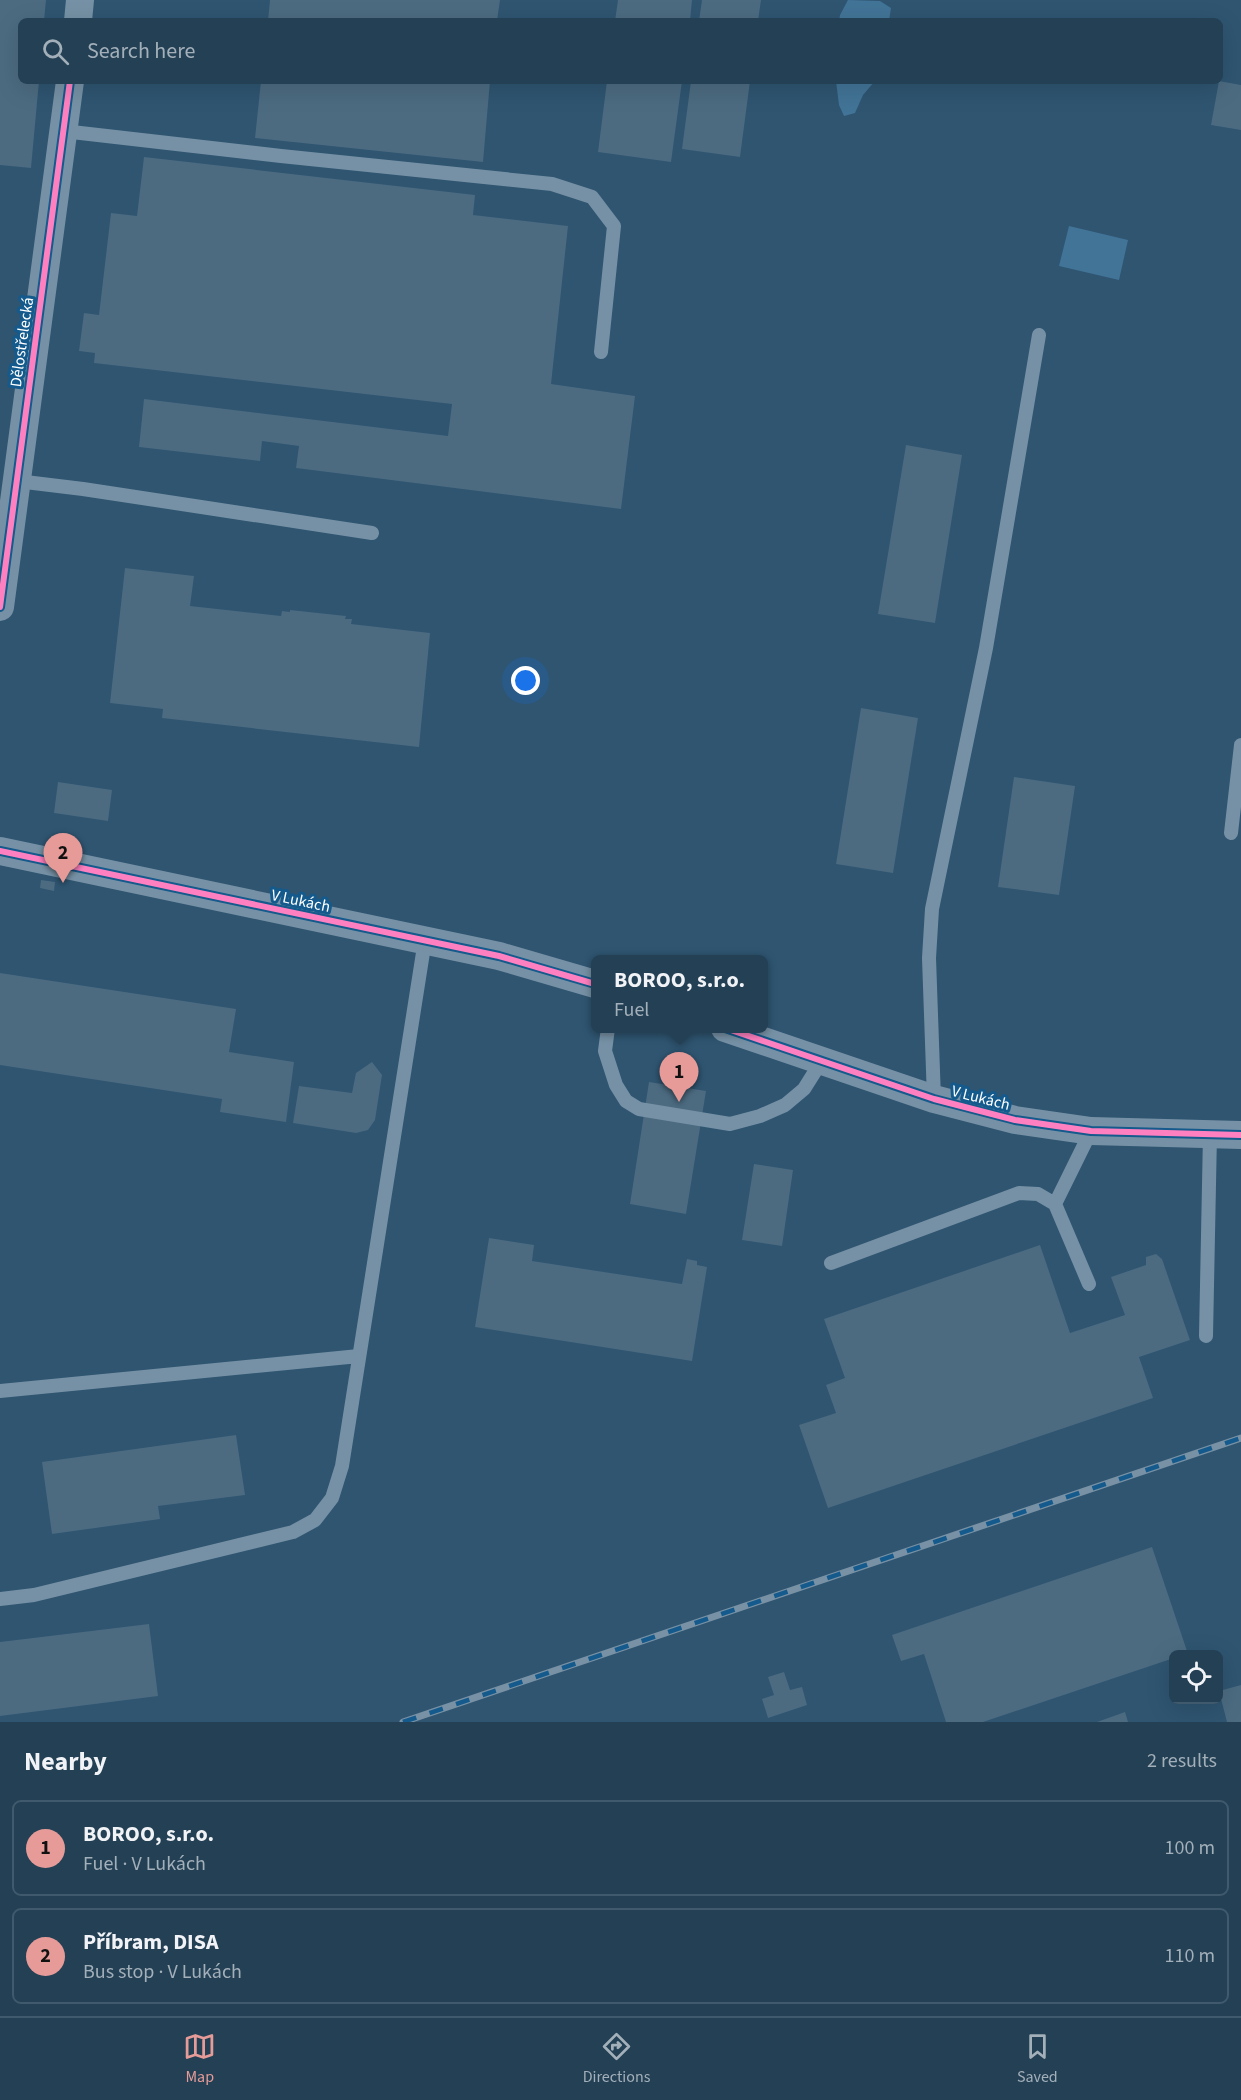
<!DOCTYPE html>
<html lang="en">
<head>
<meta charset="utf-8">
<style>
  body { margin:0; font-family:"Source Sans 3",sans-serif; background:#2f4b5f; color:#f1f3f6 }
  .controls { position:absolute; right:18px; bottom:18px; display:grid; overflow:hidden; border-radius:9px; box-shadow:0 6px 24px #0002 }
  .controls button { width:54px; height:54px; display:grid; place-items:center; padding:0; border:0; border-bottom:2px solid #40596c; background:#234055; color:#f1f3f6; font:30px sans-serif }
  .you { position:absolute; left:526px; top:681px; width:21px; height:21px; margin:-15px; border:4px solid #fff; border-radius:50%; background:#1a73e8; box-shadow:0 0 0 9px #1a73e833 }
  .badge { display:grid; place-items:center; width:39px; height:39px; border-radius:50%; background:#e69b98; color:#111; font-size:20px; font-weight:700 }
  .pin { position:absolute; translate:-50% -50px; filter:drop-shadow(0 2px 3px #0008) }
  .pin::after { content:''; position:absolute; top:32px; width:21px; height:18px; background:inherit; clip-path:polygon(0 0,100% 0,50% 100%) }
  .popup { position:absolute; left:591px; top:955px; width:177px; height:78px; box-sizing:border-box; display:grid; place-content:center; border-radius:9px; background:#234055; filter:drop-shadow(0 2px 4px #0005); font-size:20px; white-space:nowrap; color:#a3afb9 }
  .popup b { font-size:22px; color:#f1f3f6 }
  .popup::after { content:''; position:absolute; left:50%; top:100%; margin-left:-12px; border:12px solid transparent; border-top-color:#234055 }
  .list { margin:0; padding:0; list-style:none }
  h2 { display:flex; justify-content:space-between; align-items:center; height:78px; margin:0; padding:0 24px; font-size:26px }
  h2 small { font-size:20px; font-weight:400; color:#a3afb9 }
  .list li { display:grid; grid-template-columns:39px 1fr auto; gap:18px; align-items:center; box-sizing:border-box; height:96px; margin:0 12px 12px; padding:0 12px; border:2px solid #40596c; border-radius:9px }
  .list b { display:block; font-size:22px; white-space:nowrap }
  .list p { margin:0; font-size:20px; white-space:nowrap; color:#a3afb9 }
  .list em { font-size:20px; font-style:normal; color:#a3afb9 }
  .icon { flex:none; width:33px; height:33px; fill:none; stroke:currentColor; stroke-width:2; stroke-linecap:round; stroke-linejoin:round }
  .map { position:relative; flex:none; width:1241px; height:1722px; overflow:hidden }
  .search { position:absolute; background:#234055; box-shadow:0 6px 24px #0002; left:18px; right:18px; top:18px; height:66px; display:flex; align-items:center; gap:15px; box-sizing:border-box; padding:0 21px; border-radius:9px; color:#a3afb9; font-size:22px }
  .sheet { height:294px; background:#234055 }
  nav { display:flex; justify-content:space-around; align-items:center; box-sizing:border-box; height:84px; border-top:2px solid #40596c; background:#234055; font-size:16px; color:#a3afb9 }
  nav a { display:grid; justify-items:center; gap:3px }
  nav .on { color:#e69b98 }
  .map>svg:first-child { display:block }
</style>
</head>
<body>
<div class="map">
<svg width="1241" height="1722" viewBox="0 0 1241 1722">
  <rect width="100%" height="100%" fill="#2f5571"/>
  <path fill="#427497" d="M848 0 880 1 891 8 889 21H839L840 15Z
    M836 81H875L863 95 855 113 844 116 839 105Z
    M1069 226 1128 240 1119 280 1059 266Z"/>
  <path fill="#4c6b81" d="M0 0H46L44 21H21V81H39L31 168 0 165Z
    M270 0H500L497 21H268Z
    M618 0H692L690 21H615Z
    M702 0H761L758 21H699Z
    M261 81H490L483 162 255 138Z
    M607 81H682L671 162 598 152Z
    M691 81H750L740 157 682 149Z
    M1219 81 1241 85V130L1211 125Z
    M144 157 475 195 473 215 568 226 551 384 635 396 621 509 296 468 299 446 262 441 260 461 139 447 144 399 448 436 452 404 94 363 95 353 79 351 84 313 99 315 111 213 137 216Z
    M906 445 962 455 935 623 878 614Z
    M125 568 194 576 190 606 281 616 282 611 290 612V610L346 616 345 619H352L351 624 430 633 419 747 162 718 163 709 110 703Z
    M861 708 918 718 893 873 836 864Z
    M1014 777 1075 786 1059 895 998 887Z
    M58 782 112 790 108 821 54 813Z
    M41 880 55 882 54 891 40 888Z
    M0 973 236 1009 229 1052 294 1062 286 1122 220 1112 222 1099 0 1065Z
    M372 1062 382 1075 375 1120 368 1130 356 1133 293 1123 299 1086 352 1093 356 1073Z
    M649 1082 706 1091 686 1214 630 1204Z
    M754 1164 793 1170 782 1246 742 1240Z
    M489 1238 534 1245 532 1261 682 1284 687 1259 697 1261V1265L707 1267 692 1361 475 1327Z
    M1040 1245 1070 1333 1125 1315 1111 1277 1146 1265V1257L1156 1254 1162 1259 1190 1340 1139 1357 1153 1398 828 1508 799 1425 836 1413 826 1385 845 1378 824 1319Z
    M236 1435 245 1495 158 1506 160 1519 52 1534 42 1462Z
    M1152 1547 1188 1654H1174V1658L983 1722H946L924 1654 901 1661 892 1635Z
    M149 1624 158 1696 0 1716V1642Z
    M784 1672 790 1690 802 1687 807 1705 768 1718 762 1699 774 1695 768 1677Z
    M1241 1685V1722H1227L1219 1691Z
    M1125 1712 1128 1722H1097Z"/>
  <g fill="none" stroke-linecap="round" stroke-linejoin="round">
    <path stroke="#7691a5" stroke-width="14" d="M63 131 281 156 552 184 592 197 614 226 601 352
      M17 481 83 489 372 533
      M1231 833 1241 745
      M608 1028 605 1051 616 1085 626 1101 639 1109 730 1124 760 1116 785 1105 804 1089 821 1062
      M934 1099 929 958 932 909 986 648 1039 335
      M1055 1204 1091 1131
      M831 1263 1019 1193 1038 1194 1055 1204 1089 1284
      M1206 1336 1210 1134
      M0 1391 359 1356
      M0 1599 34 1595 293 1532 315 1520 332 1498 342 1466 425 940"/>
    <path stroke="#7691a5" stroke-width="28" d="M78 21 80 0
      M0 607 70 81
      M0 851 499 956 595 984
      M725 1028 934 1099 1015 1120 1091 1131 1241 1135"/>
    <g stroke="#7891a4" stroke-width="7">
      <path id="rail" d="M403 1722 1241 1438"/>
    </g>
    <use href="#rail" stroke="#145a8c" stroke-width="4.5" stroke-dasharray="14" stroke-linecap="butt"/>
    <g stroke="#145a8c" stroke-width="10">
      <path id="cycleway" d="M0 607 70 81
        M0 851 499 956 595 984
        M725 1028 934 1099 1015 1120 1091 1131 1241 1135"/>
    </g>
    <use href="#cycleway" stroke="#ff80c0" stroke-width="6"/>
  </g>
  <g text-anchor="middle" stroke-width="6" stroke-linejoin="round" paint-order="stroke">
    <g font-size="16" fill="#fff" stroke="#145a8c">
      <text transform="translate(21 342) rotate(-82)" y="6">Dělostřelecká</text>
      <text transform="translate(301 900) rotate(12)" y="6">V Lukách</text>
      <text transform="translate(981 1097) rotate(14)" y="6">V Lukách</text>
    </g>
  </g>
</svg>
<div class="controls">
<button><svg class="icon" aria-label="locate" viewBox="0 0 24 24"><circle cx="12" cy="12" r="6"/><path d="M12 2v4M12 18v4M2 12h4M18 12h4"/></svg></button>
</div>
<div class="you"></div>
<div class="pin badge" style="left:679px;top:1102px">1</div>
<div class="popup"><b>BOROO, s.r.o.</b>Fuel</div>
<div class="pin badge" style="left:63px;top:883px">2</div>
<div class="search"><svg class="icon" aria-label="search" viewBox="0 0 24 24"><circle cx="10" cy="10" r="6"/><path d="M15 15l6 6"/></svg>Search here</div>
</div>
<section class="sheet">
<h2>Nearby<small>2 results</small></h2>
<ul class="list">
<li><span class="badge">1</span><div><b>BOROO, s.r.o.</b><p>Fuel · V Lukách</p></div><em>100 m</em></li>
<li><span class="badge">2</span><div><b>Příbram, DISA</b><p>Bus stop · V Lukách</p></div><em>110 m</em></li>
</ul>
</section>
<nav>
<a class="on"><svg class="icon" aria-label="map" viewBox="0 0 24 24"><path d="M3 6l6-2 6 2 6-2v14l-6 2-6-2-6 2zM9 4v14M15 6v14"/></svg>Map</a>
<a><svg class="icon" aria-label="directions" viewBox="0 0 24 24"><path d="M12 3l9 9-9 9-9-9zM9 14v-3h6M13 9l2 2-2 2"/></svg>Directions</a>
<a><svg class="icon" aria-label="saved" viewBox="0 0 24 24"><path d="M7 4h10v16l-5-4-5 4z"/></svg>Saved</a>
</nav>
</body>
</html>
